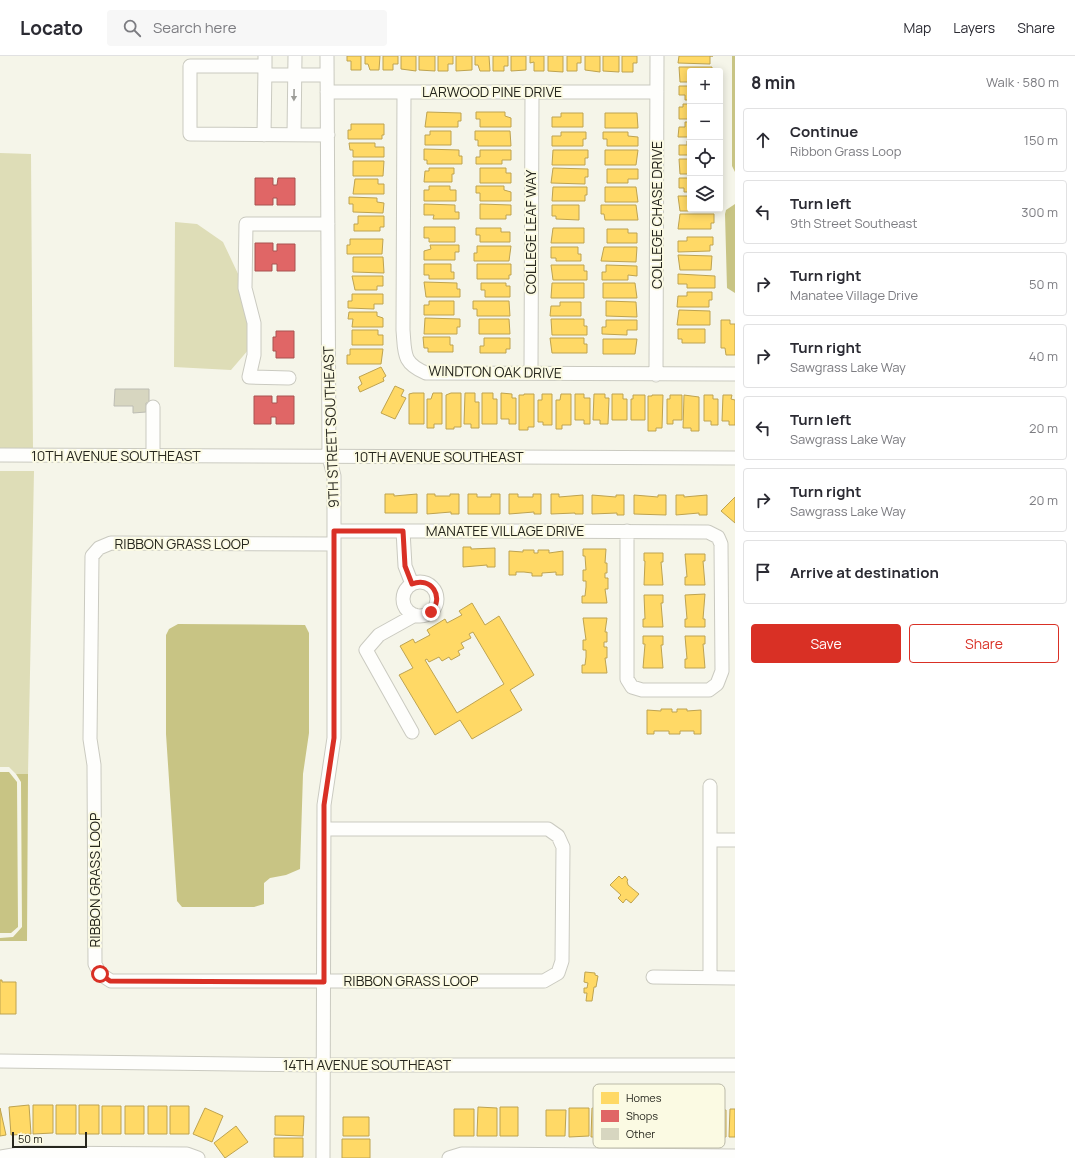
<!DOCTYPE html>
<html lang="en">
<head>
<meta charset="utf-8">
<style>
  body { margin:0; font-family:Manrope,sans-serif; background:#f7f7f7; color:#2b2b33 }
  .controls { position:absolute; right:12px; top:12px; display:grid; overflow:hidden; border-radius:4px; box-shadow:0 2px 10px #0003 }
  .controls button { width:36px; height:36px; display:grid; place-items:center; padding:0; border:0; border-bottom:1px solid #e1e1e2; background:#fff; color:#2b2b33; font:20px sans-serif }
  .scale { position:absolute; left:12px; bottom:10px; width:75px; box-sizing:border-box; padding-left:4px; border:2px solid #26261d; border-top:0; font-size:11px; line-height:14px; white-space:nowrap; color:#26261d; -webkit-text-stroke:3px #fbfae3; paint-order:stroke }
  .stop { position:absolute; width:12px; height:12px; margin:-9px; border:3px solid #d93025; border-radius:50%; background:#fff }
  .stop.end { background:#d93025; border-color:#fff; box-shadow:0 1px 4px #0008 }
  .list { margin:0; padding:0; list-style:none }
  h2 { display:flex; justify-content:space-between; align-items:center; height:52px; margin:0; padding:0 16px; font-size:17px }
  h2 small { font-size:13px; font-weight:400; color:#7c7c81 }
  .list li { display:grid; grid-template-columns:26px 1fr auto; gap:12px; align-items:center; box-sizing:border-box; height:64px; margin:0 8px 8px; padding:0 8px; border:1px solid #e1e1e2; border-radius:4px }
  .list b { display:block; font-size:15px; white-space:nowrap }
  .list p { margin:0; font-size:13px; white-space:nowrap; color:#7c7c81 }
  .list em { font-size:13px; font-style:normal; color:#7c7c81 }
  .actions { display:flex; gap:8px; padding:12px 16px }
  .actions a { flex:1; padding:9px 0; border:1px solid #d93025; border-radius:4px; text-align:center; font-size:14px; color:#d93025 }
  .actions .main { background:#d93025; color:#fff }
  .icon { flex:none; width:22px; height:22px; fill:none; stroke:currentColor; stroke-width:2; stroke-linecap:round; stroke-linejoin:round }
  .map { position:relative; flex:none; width:735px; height:1102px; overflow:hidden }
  header { display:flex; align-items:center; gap:24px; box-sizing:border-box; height:56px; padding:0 20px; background:#fff; border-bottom:1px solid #e1e1e2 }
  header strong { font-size:19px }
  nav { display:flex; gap:22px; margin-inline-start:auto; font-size:14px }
  .search { width:280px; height:36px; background:#f7f7f7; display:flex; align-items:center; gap:10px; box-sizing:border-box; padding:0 14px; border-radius:4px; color:#7c7c81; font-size:15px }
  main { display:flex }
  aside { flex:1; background:#fff }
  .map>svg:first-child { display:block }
</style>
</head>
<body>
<header>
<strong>Locato</strong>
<div class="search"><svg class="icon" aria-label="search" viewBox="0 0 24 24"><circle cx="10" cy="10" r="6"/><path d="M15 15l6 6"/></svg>Search here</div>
<nav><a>Map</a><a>Layers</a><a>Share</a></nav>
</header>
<main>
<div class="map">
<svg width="735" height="1102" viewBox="0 0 735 1102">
  <rect width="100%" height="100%" fill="#f5f5e9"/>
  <path fill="#deddb7" d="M0 97 31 98 33 393H0Z
    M175 166 197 168 223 186 240 222 248 268 249 293 231 314 174 311Z
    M0 415H34L28 718H16L9 711H0Z"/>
  <path fill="#c8c484" d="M732 0H735V116L732 110Z
    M735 148V237L727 232 725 158 726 154Z
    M178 568 305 569 309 577V677L303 718 300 813 286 819 270 822 264 827V848L254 851H182L177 845 166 678V579L169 573Z
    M0 716H9L17 726 18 871 11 877H0Z
    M16 718H28L27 885H0V882L13 881 22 871 21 726Z"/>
  <path fill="#ffd966" stroke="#bea350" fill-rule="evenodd" d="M347 0H361V14H351V5H347Z
    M365 0H380L379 14H370L368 8H365Z
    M383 0H398V8H393V14H383Z
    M401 0H416V15L401 13Z
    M419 0H435V15L419 14Z
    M438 0H453V8H448V15H438Z
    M456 0H472V14L456 15Z
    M475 0H489L490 15H480L478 9H475Z
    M493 0H508V10H504V15H493Z
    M511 0H526V14L511 15Z
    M530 0H544V15H534V6L530 7Z
    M548 0H563V16L548 15Z
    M567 0H581V7H577V15H567Z
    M585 0H600V16L585 14Z
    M603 0H619V16L603 15Z
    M622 0H637V7H633V16H622Z
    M679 0H713H710V8L678 7Z
    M679 11H712V15H690V26H680Z
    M679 30H690V44H685V39H679Z
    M683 48H690V63H679V51H683Z
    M427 56 461 57V65H458V71H425Z
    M476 56H505V60L511 62V71H480V63H476Z
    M561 57H583V71H552V61H561Z
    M605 57H637L638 72H605Z
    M685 66H690V81H678L679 71H685Z
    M351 68H384V79H382V83H348V74H351Z
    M430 75H451V89H425V79H430Z
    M475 75H510L511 90H478V84H475Z
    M561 76H586V83H583V90H552V80H561Z
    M603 76H628V80L638 81V90H607V83H603Z
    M687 85H690V99H679V89H687Z
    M349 87H375V91H384V101H353V94H350Z
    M424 93 459 94V100H462V108H427V104H424Z
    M480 94H511V104H502V108H476V101H480Z
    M553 94H588V102H585V109H552Z
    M605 94H638L636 109H605Z
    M679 103H690V118H680Z
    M353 105H384L383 120H353Z
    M429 112H454V118H452V126H424L425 115H429Z
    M480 112H506V117H511V127H480Z
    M553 112 588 113V121H585V128L551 127Z
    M607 113H638V123H628V127H607Z
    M679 122H690V136H684V132H679Z
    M355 123H378V128H384V138H353Z
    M429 130H450V134H456V145H424V134H429Z
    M476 130H504V134L511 136V145H480V137H476Z
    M553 131H587V139H585V145H552Z
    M605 131H636L638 146H605Z
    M678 140H690V153H714V155H680Z
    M349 141 377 142V146L384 147 383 157 353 156V148H349Z
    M424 148 455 149V156H459V163H433L434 159H424Z
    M480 148 511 149V159H506V163H480Z
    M552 149H579V164L556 163V160H552Z
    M601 149H636L638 164H605L604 158H601Z
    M680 158H714V167H711V173H678Z
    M358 160H384V171H380V175H354V168H358Z
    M424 171H455V186H429V182H424Z
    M476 172H501V176H510V186H480V179H476Z
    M553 172H584V187H551Z
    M607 173H628V177H637V187H607Z
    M687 181H713V189H710V195L678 196V185H687Z
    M350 183H383L382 198H347V189H350Z
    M430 189H459V196H455V204H424V195L431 193Z
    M477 190H511L509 205H474V197H477Z
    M551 191H578V198H581V205H556V202H551Z
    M604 191H637L636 206 601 205Z
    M678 199 712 200 711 214H680Z
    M353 201H383L384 217 353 216Z
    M424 208H451V216H454V223H429V219H424Z
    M477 208H511V219H509V223H477Z
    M551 209H584V215H587V224H553Z
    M606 209 637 210V220L628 219V224H602V216H606Z
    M678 218 715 220V232H687V228H678Z
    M352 220H383V230H377V234H355Z
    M424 226 457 227V233H460V241H426Z
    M481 227H506V230H510V241H485V234H481Z
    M552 227H584V242H551Z
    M603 227H635L637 242H603Z
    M687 236H712V244H709V251H677L678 240H687Z
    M352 238H383V248H374V253L348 252V245H352Z
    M429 245H454V259H424V249H429Z
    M473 245H509L510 260H477V253H473Z
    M606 245 636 246 637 261 606 260Z
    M560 246H581V260H550L551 250H560Z
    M679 254 710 255V269H677Z
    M349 256H377V260L383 262V271H352L353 263H348Z
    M425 262 460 263V271H457V278H424Z
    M479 263H509L510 278H479Z
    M551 263H584V270H587V279H552Z
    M606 264H637V274H627V279L602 278V271H606Z
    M721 264H730V268H735V299H726L725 292H721Z
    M678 273H705V287H682V283H678Z
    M352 274H378V279H383V289H352Z
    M423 281H450V289H453V296H428V292H424Z
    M484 282H510V293H506V297H480V290H484Z
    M550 282H584V288H587V297H552Z
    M603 283H637L635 298H603Z
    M350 293H383L381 308H347V299H350Z
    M381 311 386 320 383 322 384 325 360 336 358 331 362 328 359 321Z
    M395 330 404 334 401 340 406 342 395 363 381 357Z
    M413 337H424V368H409V338Z
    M433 337H442V368H434V372H427V343H431Z
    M451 337H461V371H454V373H446V339Z
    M465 337H475V346H479V372H471V368H464Z
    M482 337H493V343H497V368H482Z
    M501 337 512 338V342H516V368H509V363H501Z
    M524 338H534V371H528V374H519V339H524Z
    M542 338H552V369H543V366H538V344H542Z
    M561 338H571V369H562V373H556V344H560Z
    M575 338H584V342H590V368H584V364H575Z
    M594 338H605V342H609L608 368H600V364H593Z
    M612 338H623V343H627V364H612Z
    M633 339H645V364H631V343H633Z
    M652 339H663L662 372H656V375H648V340H652Z
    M670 339H682V364H673V368H667V343H670Z
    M684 339 699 341V375H691V372H683Z
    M704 339H713V343H718V369H711V365H704Z
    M723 339H732L731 343 735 344V369H729V365H722Z
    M385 438H394V440L417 438V457H385Z
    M427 438H435V440H450V438H459V458H451V456L427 458Z
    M468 438H477V441H491V438H500V458H468Z
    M509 438H518V441H533V438H541V458H534V456L509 458Z
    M551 438H559V441L583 439V458H575V457L551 458Z
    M592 439 616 441V439H624V459H617V457L592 458Z
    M634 439 658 441V439H666V459L634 458Z
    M676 439H684V441L707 439V459H699V457L676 459Z
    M735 441V467L721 455Z
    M463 491H471V493L495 492V511H487V509L463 511Z
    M583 493H606L605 507H607V517H605V522H608V533H605L607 547H582V540H585L586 531V525H583V514H586L585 500H583Z
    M523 494H534V497H538V494H549V497L563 495V519H556V516L542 517V520H532V517L524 516H516V519H509V495L523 496Z
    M644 497H663V506H661L663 529H644L645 505H644Z
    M685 498H705V505H703L705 529H685V521H687Z
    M705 538 703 563H705V571H685V563H687L685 539Z
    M644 539H663V547H661L663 571H643V563H645Z
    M472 547 485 569 499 560 534 619 510 634 522 654 472 683 460 664 435 679 399 619 413 612 400 590 413 583 415 587 430 579 427 574 445 563 447 567 462 559 459 555ZM473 576 504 628 457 657 425 604 427 603 429 606 439 601 442 605 449 601 451 604 460 599 458 595 464 592 461 587 471 582 469 578Z
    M583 562H607L605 576H607V586H604V591H607V602H605L607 617H582V609H585L586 601V594H583V584H586Z
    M643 580H663V589H661L663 612H643L645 588H643Z
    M685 580H705V588H703L705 612H685V603H687Z
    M661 653H672V656H677V653H687V655L701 654V678H694V675H680V678H669V675H654V678H647V654L661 655Z
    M619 820 622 823 625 820 628 824 627 825 628 829 639 838 631 847 626 843 623 847 618 842 621 839 610 829Z
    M585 916 595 917V919L598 920 596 931H594L592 945H586L587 937H584V932H587L588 927 584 926Z
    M0 924H2V926H16V958H0Z
    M29 1049 31 1078 11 1079 9 1051Z
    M33 1049H53V1077L33 1078Z
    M56 1049H76V1078H56Z
    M79 1049H99V1078H79Z
    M102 1050H121V1078H102Z
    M125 1050H144V1078H125Z
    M148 1050H167V1078H148Z
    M170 1050H189V1078H170Z
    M478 1051 497 1052V1080H477Z
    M500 1051H518V1080H500Z
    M0 1052 6 1079 0 1080Z
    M205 1052 223 1060 212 1086 193 1078Z
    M569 1052H589V1080L569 1081Z
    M592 1052 612 1053 611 1081H591Z
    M454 1053H474V1080H454Z
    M706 1053 726 1054V1081H706Z
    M730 1053H735V1081H729Z
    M546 1054H566L565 1080H546Z
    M275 1060H304L303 1080 275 1079Z
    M343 1061H369V1080H343Z
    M236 1070 248 1086 225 1102 214 1087Z
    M274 1082H303V1101H274Z
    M342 1083H370V1102H342Z"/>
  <path fill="#e06666" stroke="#a85350" d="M255 122H273V129H277L278 122H295V149H277V142H273V149H255Z
    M255 187H273V195H277V188H295V215H277V208H272V215H255Z
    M276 275H294V302H276V295H273V281H276Z
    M254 340H272V347H277V340H294V368H276V361H271V368H254Z"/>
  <path fill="#d7d6c0" stroke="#bcbcb3" d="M115 333H149V347H146V356L133 357V350H114Z"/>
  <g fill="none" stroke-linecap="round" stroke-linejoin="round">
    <g stroke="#cacac0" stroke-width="15">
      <path id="minor" d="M265 0V10H190V78L328 79
        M265 19H327
        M327 36H657
        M404 36 403 274C405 297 402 307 426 317L735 318
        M264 79 265 10
        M294 79 295 0
        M531 316 532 37
        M656 319 657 0
        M289 322 249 321 254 299V267L245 232 246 168H328
        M153 351V400
        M0 399 735 402
        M334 475C459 475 583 475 708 476L718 481 721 488 722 615 717 628 709 634H642L632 631 627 623V475
        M403 475 405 510 412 528
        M403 543a17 17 0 1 1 34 0a17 17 0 1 1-34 0Z
        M412 676 366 594 379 579 415 559
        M710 730V922
        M324 773H548L558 780 563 791 562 905 558 917 544 925H111L100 918 95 908 94 709 90 683 92 500 99 492 111 487 334 488
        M710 784H735
        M653 921 735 922
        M0 1005 324 1009H735
        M0 1101 25 1097 187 1098 198 1102
        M323 1102 324 749 334 682V420L329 401 327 0
        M449 1102 462 1098 735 1100"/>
    </g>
    <use href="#minor" stroke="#fefefc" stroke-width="13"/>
  </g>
  <defs><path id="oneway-solid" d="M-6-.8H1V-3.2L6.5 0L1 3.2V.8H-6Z"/></defs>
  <use fill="#9d9d98" href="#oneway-solid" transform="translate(294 39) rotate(91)"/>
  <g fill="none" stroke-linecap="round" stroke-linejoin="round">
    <path stroke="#d93025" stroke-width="5" d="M100 918 110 925 324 926V749L334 682V475H403L405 510 412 528C431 520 445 541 431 556"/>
  </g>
  <g text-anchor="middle" stroke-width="4" stroke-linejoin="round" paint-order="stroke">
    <g font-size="14" fill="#26261d" stroke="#fbfae3">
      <text x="492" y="41">LARWOOD PINE DRIVE</text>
      <text transform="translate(657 159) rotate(-90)" y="5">COLLEGE CHASE DRIVE</text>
      <text transform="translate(531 176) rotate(-90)" y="5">COLLEGE LEAF WAY</text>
      <text transform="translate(495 316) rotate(1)" y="5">WINDTON OAK DRIVE</text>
      <text transform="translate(331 371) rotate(-92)" y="5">9TH STREET SOUTHEAST</text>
      <text x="116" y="405">10TH AVENUE SOUTHEAST</text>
      <text x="439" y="406">10TH AVENUE SOUTHEAST</text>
      <text x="505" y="480">MANATEE VILLAGE DRIVE</text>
      <text x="182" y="493">RIBBON GRASS LOOP</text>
      <text transform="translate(95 824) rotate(-90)" y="5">RIBBON GRASS LOOP</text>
      <text x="411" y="930">RIBBON GRASS LOOP</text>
      <text x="367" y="1014">14TH AVENUE SOUTHEAST</text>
    </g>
  </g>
  <rect x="593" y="1028" width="132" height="64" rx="6" fill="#fbfae3" stroke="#bbbaa8" stroke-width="1"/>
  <rect x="601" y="1036" width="18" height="12" fill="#ffd966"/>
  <rect x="601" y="1054" width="18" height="12" fill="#e06666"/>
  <rect x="601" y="1072" width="18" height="12" fill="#d7d6c0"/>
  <g font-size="11" fill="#26261d">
    <text x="626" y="1046">Homes</text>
    <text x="626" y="1064">Shops</text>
    <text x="626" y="1082">Other</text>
  </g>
</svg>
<div class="controls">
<button>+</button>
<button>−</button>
<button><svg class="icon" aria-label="locate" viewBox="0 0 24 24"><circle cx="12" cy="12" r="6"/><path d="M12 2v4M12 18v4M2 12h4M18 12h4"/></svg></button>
<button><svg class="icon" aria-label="layers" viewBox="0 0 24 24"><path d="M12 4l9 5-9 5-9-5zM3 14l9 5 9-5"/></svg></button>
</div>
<div class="scale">50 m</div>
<div class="stop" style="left:100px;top:918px"></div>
<div class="stop end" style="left:431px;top:556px"></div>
</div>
<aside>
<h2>8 min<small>Walk · 580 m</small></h2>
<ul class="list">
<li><svg class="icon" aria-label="ahead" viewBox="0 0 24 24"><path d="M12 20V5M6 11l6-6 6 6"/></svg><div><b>Continue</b><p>Ribbon Grass Loop</p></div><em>150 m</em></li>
<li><svg class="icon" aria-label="left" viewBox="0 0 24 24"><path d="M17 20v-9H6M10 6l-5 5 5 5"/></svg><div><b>Turn left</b><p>9th Street Southeast</p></div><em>300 m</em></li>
<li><svg class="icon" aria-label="right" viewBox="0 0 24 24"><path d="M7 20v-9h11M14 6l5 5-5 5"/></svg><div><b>Turn right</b><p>Manatee Village Drive</p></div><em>50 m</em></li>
<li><svg class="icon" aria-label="right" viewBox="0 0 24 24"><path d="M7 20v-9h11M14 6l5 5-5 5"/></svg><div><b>Turn right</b><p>Sawgrass Lake Way</p></div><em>40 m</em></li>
<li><svg class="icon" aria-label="left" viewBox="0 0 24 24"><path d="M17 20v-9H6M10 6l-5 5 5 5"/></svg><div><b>Turn left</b><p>Sawgrass Lake Way</p></div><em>20 m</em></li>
<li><svg class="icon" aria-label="right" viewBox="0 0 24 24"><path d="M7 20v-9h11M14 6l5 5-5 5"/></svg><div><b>Turn right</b><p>Sawgrass Lake Way</p></div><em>20 m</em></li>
<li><svg class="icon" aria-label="arrive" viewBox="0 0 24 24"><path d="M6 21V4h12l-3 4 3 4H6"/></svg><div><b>Arrive at destination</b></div></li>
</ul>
<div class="actions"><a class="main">Save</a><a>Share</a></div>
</aside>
</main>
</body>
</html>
